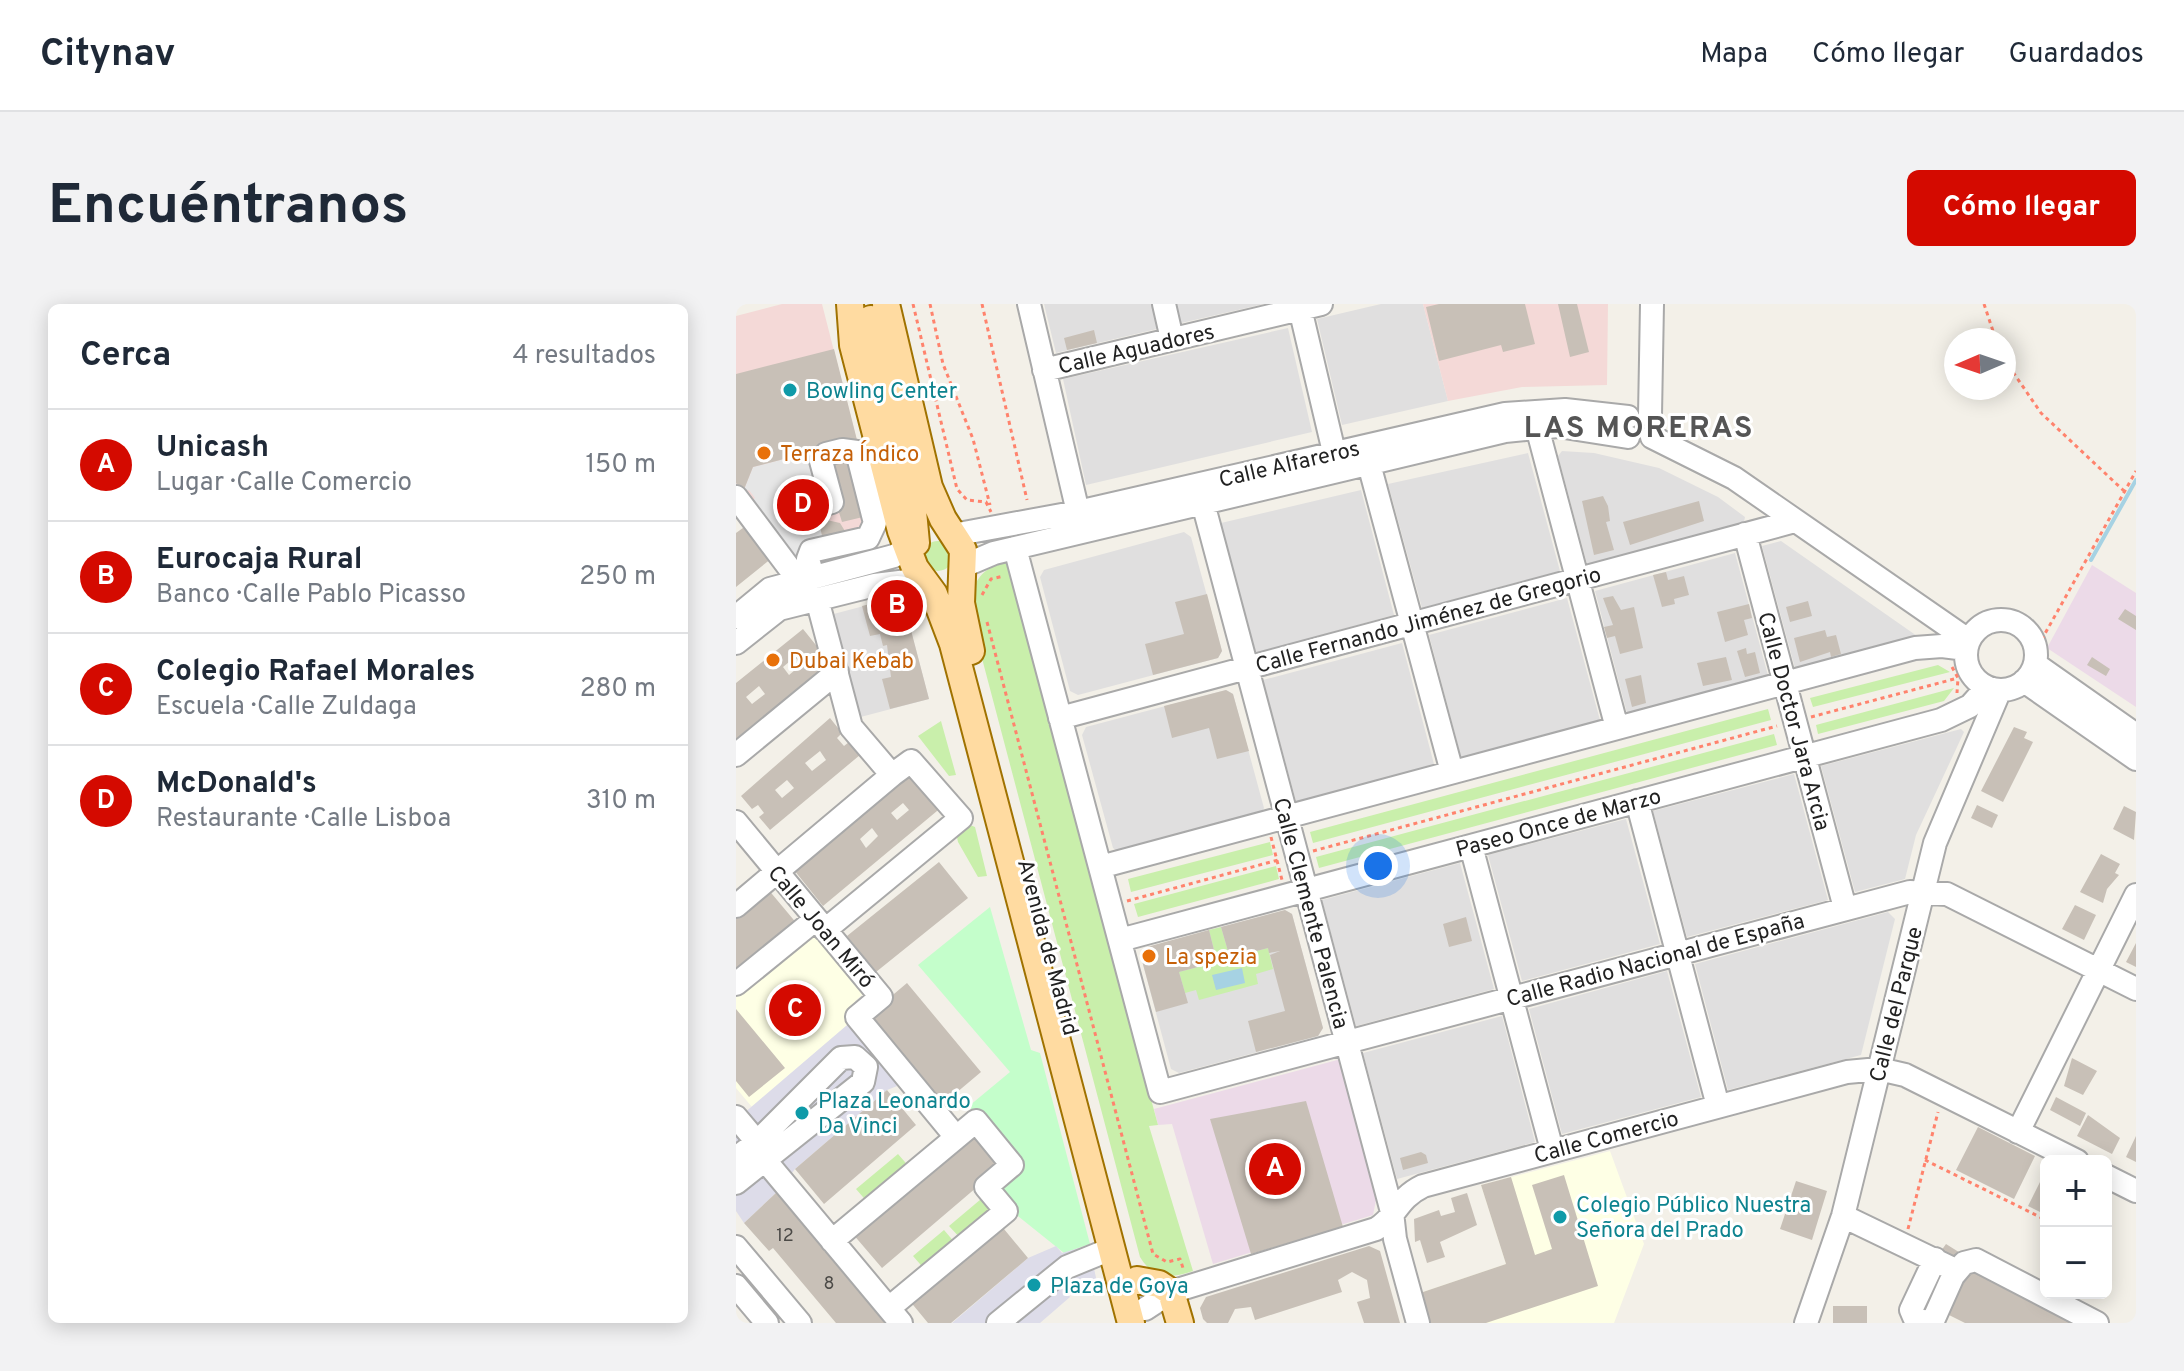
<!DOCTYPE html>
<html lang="es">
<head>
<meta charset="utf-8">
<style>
  body { margin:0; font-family:Overpass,sans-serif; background:#f2f2f3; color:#1f2937 }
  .controls { position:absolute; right:24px; bottom:24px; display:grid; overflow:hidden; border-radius:12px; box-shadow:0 4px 20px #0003 }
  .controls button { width:72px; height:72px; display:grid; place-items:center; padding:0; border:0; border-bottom:2px solid #e0e1e3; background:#fff; color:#1f2937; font:40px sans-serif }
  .compass { position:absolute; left:1208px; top:24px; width:72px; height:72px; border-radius:50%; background:#fff; box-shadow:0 4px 20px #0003; rotate:268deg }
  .you { position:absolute; left:642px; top:562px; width:28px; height:28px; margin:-20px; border:6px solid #fff; border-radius:50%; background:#1a73e8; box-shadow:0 0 0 12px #1a73e833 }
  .badge { display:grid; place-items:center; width:52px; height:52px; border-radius:50%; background:#d40a00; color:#fff; font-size:26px; font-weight:700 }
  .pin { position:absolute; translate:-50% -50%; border:4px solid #fff; box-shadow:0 2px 8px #0006 }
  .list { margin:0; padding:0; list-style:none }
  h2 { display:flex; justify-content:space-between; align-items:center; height:104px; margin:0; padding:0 32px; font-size:34px }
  h2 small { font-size:26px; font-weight:400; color:#747a83 }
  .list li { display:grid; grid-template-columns:52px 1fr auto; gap:24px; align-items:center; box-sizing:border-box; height:112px; padding:0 32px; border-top:2px solid #e0e1e3 }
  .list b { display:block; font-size:30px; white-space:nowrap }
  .list p { margin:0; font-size:26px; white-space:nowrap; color:#747a83 }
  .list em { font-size:26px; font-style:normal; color:#747a83 }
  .map { position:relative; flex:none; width:1400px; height:1019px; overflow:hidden; border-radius:12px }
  header { display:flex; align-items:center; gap:48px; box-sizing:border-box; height:112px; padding:0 40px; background:#fff; border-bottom:2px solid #e0e1e3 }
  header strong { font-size:38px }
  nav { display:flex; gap:44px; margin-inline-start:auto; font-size:28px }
  .intro { display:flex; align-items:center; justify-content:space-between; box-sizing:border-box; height:192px; padding:0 48px }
  h1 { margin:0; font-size:56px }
  .button { padding:20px 36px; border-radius:12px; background:#d40a00; color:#fff; font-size:28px; font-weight:700 }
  main { display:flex; gap:48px; padding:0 48px }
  aside { flex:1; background:#fff; border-radius:12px; box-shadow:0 4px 20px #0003 }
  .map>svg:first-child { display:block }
</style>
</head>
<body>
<header>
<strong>Citynav</strong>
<nav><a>Mapa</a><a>Cómo llegar</a><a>Guardados</a></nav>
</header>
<div class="intro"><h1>Encuéntranos</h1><a class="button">Cómo llegar</a></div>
<main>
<aside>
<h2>Cerca<small>4 resultados</small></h2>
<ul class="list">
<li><span class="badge">A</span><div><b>Unicash</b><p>Lugar · Calle Comercio</p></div><em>150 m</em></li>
<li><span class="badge">B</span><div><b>Eurocaja Rural</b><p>Banco · Calle Pablo Picasso</p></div><em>250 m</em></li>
<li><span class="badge">C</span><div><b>Colegio Rafael Morales</b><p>Escuela · Calle Zuldaga</p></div><em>280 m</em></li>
<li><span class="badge">D</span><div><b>McDonald's</b><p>Restaurante · Calle Lisboa</p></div><em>310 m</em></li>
</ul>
</aside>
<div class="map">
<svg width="1400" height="1019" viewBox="0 0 1400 1019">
  <rect width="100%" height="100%" fill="#f3f0e8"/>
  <path fill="#e0dfdf" d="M308 0H419L425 24 320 49Z
    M437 0H528L441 20Z
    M645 0H687L712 97 606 121 581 15Z
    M552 24 576 128 350 181 327 75Z
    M826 147 858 149 923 164 982 193 1009 213 1008 218 851 260 822 152Z
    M792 149 824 267 686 304 652 180Z
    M625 186 658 311 520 349 485 219Z
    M448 228 455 233 486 347 482 354 342 391 334 387 304 273 308 266Z
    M1045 237 1181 332 1180 336 1060 368 1026 242Z
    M999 249 1033 375 892 413 859 287Z
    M166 292 193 395 117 415 90 312Z
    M831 294 865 420 726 457 693 331Z
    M666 339 699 464 561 501 527 376Z
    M490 386 497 390 528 504 523 512 384 549 377 544 346 431 350 423Z
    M1225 425 1228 428 1180 531 1169 575 1119 588 1085 462Z
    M1058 470 1092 596 951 633 917 507Z
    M890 515 924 640 786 677 752 551Z
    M724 559 758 685 620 722 586 596Z
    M549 606 556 610 587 724 582 732 443 769 435 765 405 653 411 643Z
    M1152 608 1159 615 1125 751 992 786 959 660Z
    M931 667 965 793 826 830 793 705Z
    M766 712 799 838 661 875 627 749Z"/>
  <path fill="#f4d9d7" d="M46 0H86L142 219 57 255 0 179V12Z
    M687 0H872L871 81 786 83 712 97Z"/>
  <path fill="#ecdae8" d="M1356 261 1400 289V403L1311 344Z
    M605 755 641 891 637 911 477 960 436 820 422 821 418 805Z"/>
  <path fill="#feffe5" d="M79 622 133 685 119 697 117 716 16 803 0 784V687Z
    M874 847 908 940 878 1019H693L684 989 770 960 745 881Z"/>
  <path fill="#c9efab" d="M187 252a15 15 0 1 1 30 0a15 15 0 1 1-30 0Z
    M270 258 422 821 413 822 457 967C435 975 417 975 404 953L234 309C236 280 241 266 270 258Z
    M1202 361 1214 368 1077 403 1074 394Z
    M1218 384 1208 397 1082 430 1080 421Z
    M1032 405 1035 416 577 539 574 528Z
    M205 417 220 471 213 472 182 432Z
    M1038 430 1041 441 583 564 580 553Z
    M234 521 239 523 251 572 242 573 222 538 219 524Z
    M534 538 537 551 395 588 392 575Z
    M540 562 543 575 402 613 398 600Z
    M485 623 494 654 532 644 537 665 520 670 522 680 463 696 460 686 449 689 443 668 481 658 473 626Z
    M162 850 175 865 133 900 120 885Z
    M251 890 264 904 226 936 213 922Z
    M208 926 220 940 190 967 177 952Z"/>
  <path fill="#c4fecb" d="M254 603 295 746 304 749 354 940 328 949 277 908 257 884 283 863 233 802 274 768 182 661Z"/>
  <path fill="#e6e6e6" d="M75 148 90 214 82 215 90 246 57 255 14 198 19 194 13 186 7 188 17 163Z"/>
  <path fill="#dddce9" d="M117 716 184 773 151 786 59 865 42 887 8 919 0 907V816Z
    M353 941 362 983 354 976 339 978 329 986 334 993 304 1019H216L292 954 320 942 326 949Z"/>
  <path fill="#a6d2e3" d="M506 664 509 679 480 686 476 671Z"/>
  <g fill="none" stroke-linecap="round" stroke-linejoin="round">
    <path stroke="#a6d2e3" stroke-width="4" d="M1355 256 1400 176"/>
  </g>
  <path fill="#c8c0b7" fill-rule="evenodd" d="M703 0H789L799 40 767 48 765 41 703 57 690 3Z
    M822 0H841L853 48 834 53Z
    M358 26 361 39 331 46 328 34Z
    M98 45 121 136 17 163 7 188 0 179V70Z
    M114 150 127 213 106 218 87 157Z
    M867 192 872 202 874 217 870 218 878 246 858 251 846 197Z
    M963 197 968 217 894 241 887 218Z
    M82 214 104 219 112 232 87 236Z
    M11 221 36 254 0 283V229Z
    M930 268 932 276 948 272 953 291 938 295 939 300 926 303 917 271Z
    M471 290 486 347 482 354 417 371 409 340 448 330 439 298Z
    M166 292 193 395 154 405 146 375 155 373 151 341 147 342 144 330 134 332 126 302Z
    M877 292 885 306 898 303 907 344 884 350 879 332 871 334 868 323 877 321 867 294Z
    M1072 297 1076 312 1054 318 1050 303Z
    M1013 300 1016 314 1008 316 1012 331 989 338 981 308Z
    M1389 305 1400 312V326L1382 315Z
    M67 325 96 361 0 440V379ZM59 353 65 361 53 371 47 363ZM23 382 29 390 16 400 10 393Z
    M1089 326 1091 333 1100 331 1105 350 1095 353 1094 348 1064 358 1058 334Z
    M1010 344 1011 350 1019 348 1024 369 1009 373 1001 347Z
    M990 353 996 376 967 382 961 359Z
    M1356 353 1374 365 1370 372 1351 361Z
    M905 371 910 399 896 403 889 375Z
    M490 386 497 390 513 447 481 455 473 424 436 434 428 402Z
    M94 414 106 429 101 434 108 442 113 438 124 451 34 526 23 513 28 509 22 501 16 505 5 492ZM84 447 90 456 76 467 69 459ZM51 476 58 484 46 494 39 486Z
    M1278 423 1291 428 1288 434 1297 438 1267 498 1245 487Z
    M178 466 207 502 87 602 58 566ZM167 499 173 506 161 516 155 509ZM136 524 142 532 130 544 124 535Z
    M1241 501 1262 511 1256 524 1235 514Z
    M1388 502 1400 508 1398 536 1377 525Z
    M1365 550 1384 560 1379 569 1383 571 1371 585 1367 599 1344 588Z
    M203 558 232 594 140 668 111 632Z
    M31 584 62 621 0 673V610Z
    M1339 601 1360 611 1348 636 1326 625Z
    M549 606 556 610 587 724 582 732 520 748 512 717 549 707 534 651 544 647 533 649 532 644 494 654 485 623Z
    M730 613 736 637 713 643 707 620Z
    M473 626 481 658 443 668 452 699 420 708 405 653 411 643Z
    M1400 639V663L1390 658Z
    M171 679 245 768 207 800 133 711Z
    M0 705 49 764 13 793 0 777Z
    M1336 754 1361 767 1347 791 1328 782Z
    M151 786 180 821 88 900 59 865Z
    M1320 793 1350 809 1344 822 1314 806Z
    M570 797 607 923 515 950 474 815Z
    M1352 811 1384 834 1376 850 1341 832Z
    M1242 823 1299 852 1278 895 1220 866Z
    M239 825 268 860 146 964 116 929Z
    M1400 832V858L1390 853Z
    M685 848 690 851 692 859 667 866 664 854Z
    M1310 866V911L1292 902Z
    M828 871 862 982 750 1019H693L684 989 770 960 745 881 775 873 799 951 816 945 796 881Z
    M1060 877 1091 887 1076 936 1044 925Z
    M42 887 153 1019H100L37 944 33 947 8 919Z
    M731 889 741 921 704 938 709 953 691 959 684 936 679 938 678 915 703 906 705 912 719 908 715 894Z
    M263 919 292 954 215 1019H192L173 996Z
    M1210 940 1226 950 1221 957 1205 947Z
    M633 942 644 947 664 1019H628L621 998 634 994 631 976 616 968 602 976 606 988 519 1016 515 1003 499 1005 492 1019H471L467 1015 464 1004 470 993Z
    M1236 960 1353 1019H1229L1211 1010Z
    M1097 1002H1131V1019H1097Z"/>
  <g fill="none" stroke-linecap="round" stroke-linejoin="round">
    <g stroke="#a9a9a9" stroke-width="26">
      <path id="minor" d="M293 0 342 208
        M428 0 436 35
        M563 0 598 148
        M308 66 585 0
        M914 111 916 0
        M801 123 881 424
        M916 133 998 174 1232 336
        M633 160 716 468
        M0 193 63 277
        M467 199 656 908 659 935 682 1019
        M73 204 96 198 85 157 90 150 106 146 121 148 139 219 132 234 75 247 72 255 77 273
        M1009 230 1109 604
        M217 231 342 208 769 110 829 106 892 113
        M279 244 424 788 1174 588 1211 590 1400 685
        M225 263 258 249 769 127 822 122 892 133
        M81 295 115 423 156 471 175 457 225 514 89 626
        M0 313 34 285 158 252 179 240
        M1230 351a35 35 0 1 1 70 0a35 35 0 1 1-70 0Z
        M0 339 43 305 139 281 188 275
        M1299 360 1400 431
        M1288 377 1400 455
        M324 414 1059 217
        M0 451 101 368
        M901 497 982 802
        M0 518 145 693 121 713 220 833
        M735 542 816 846
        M364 563 1179 344 1206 342 1230 345
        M0 602 156 471
        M384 636 1205 416 1234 402 1251 383
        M0 680 80 615
        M0 813 21 838 28 855 165 1019
        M1282 828 1400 591
        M0 854 21 838 105 754 119 753 130 763 127 778 0 879
        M1370 872 1400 887
        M1107 912 1217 965V972L1196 1019
        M96 937 240 817 276 861 250 883 270 907 153 1004
        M0 943 64 1019
        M1217 972 1228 959 1240 956 1361 1019
        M0 982 31 1019
        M409 1005 435 988 640 925C661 913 660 895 687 882L1111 768 1143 765 1169 771 1341 857
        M262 1019 331 963 375 945
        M1070 1019 1107 912 1199 539 1264 386
        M1190 1019 1178 1013 1175 1006 1199 955"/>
    </g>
    <g stroke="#a07200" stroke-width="30">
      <path id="major" d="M114 0 117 41 165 227 179 264 198 290 217 340 395 1019
        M150 0 193 183 207 215 227 246 225 299 235 347
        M135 15 175 186 180 239
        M401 976 423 980 435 988 444 1019"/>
    </g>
    <path stroke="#ff836d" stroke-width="3" stroke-dasharray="4 4" stroke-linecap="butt" d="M177 0 221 185 231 196 250 198 255 208
      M194 0 207 60 237 135 254 201
      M246 0 291 196
      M1248 0 1260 36
      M1268 55 1305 109 1388 187
      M246 291 255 275 268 272
      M251 318 417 950 431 958 444 955 448 967
      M1298 339 1306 335 1400 167
      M1216 363 1222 374 1221 389
      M1075 413 1222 374
      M535 533 546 576
      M577 547 1041 422
      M391 597 542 556
      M1189 856 1310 916
      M1172 925 1202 808"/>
    <use href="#minor" stroke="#fff" stroke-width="22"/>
    <use href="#major" stroke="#ffdba1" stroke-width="26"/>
  </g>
  <g fill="#0f9aa8" stroke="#fff" stroke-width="3">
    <circle cx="54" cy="86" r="8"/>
    <circle cx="66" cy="809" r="8"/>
    <circle cx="824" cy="913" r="8"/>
    <circle cx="298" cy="981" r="8"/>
  </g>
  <g fill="#e8710a" stroke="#fff" stroke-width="3">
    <circle cx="28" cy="149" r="8"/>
    <circle cx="37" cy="356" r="8"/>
    <circle cx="413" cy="652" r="8"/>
  </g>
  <g text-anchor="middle" stroke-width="6" stroke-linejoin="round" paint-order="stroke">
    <g font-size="18" fill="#4c4a47">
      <text x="49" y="937">12</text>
      <text x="93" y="985">8</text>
    </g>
    <g font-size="22" fill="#222" stroke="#fff">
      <text transform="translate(400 44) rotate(-13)" y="8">Calle Aguadores</text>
      <text transform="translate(553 159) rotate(-13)" y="8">Calle Alfareros</text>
      <text transform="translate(692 315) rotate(-15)" y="8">Calle Fernando Jiménez de Gregorio</text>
      <text transform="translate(1059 417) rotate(75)" y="8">Calle Doctor Jara Arcia</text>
      <text transform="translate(822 518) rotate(-15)" y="8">Paseo Once de Marzo</text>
      <text transform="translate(576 609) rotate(75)" y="8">Calle Clemente Palencia</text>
      <text transform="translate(86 622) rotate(50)" y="8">Calle Joan Miró</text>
      <text transform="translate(313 643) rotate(75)" y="8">Avenida de Madrid</text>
      <text transform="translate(919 655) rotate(-15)" y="8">Calle Radio Nacional de España</text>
      <text transform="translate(1159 700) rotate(-76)" y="8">Calle del Parque</text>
      <text transform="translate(870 832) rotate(-15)" y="8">Calle Comercio</text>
    </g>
    <g font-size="22" fill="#0d838f" stroke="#fff" text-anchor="start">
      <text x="70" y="94">Bowling Center</text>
      <text x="82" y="804">Plaza Leonardo<tspan x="82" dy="25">Da Vinci</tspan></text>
      <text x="840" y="908">Colegio Público Nuestra<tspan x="840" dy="25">Señora del Prado</tspan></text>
      <text x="314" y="989">Plaza de Goya</text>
    </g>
    <g font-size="22" fill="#c56008" stroke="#fff" text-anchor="start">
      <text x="44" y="157">Terraza Índico</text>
      <text x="53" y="364">Dubai Kebab</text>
      <text x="429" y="660">La spezia</text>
    </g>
    <g font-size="30" font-weight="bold" letter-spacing="2" fill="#555" stroke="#fff">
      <text x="903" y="133">LAS MORERAS</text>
    </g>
  </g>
</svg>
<div class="controls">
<button>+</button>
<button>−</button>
</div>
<svg class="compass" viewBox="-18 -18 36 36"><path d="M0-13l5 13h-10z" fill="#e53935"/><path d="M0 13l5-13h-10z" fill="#747a83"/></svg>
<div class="you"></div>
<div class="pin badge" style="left:539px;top:865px">A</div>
<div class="pin badge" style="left:161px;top:302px">B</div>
<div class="pin badge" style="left:59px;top:706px">C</div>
<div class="pin badge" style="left:67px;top:201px">D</div>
</div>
</main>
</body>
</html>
